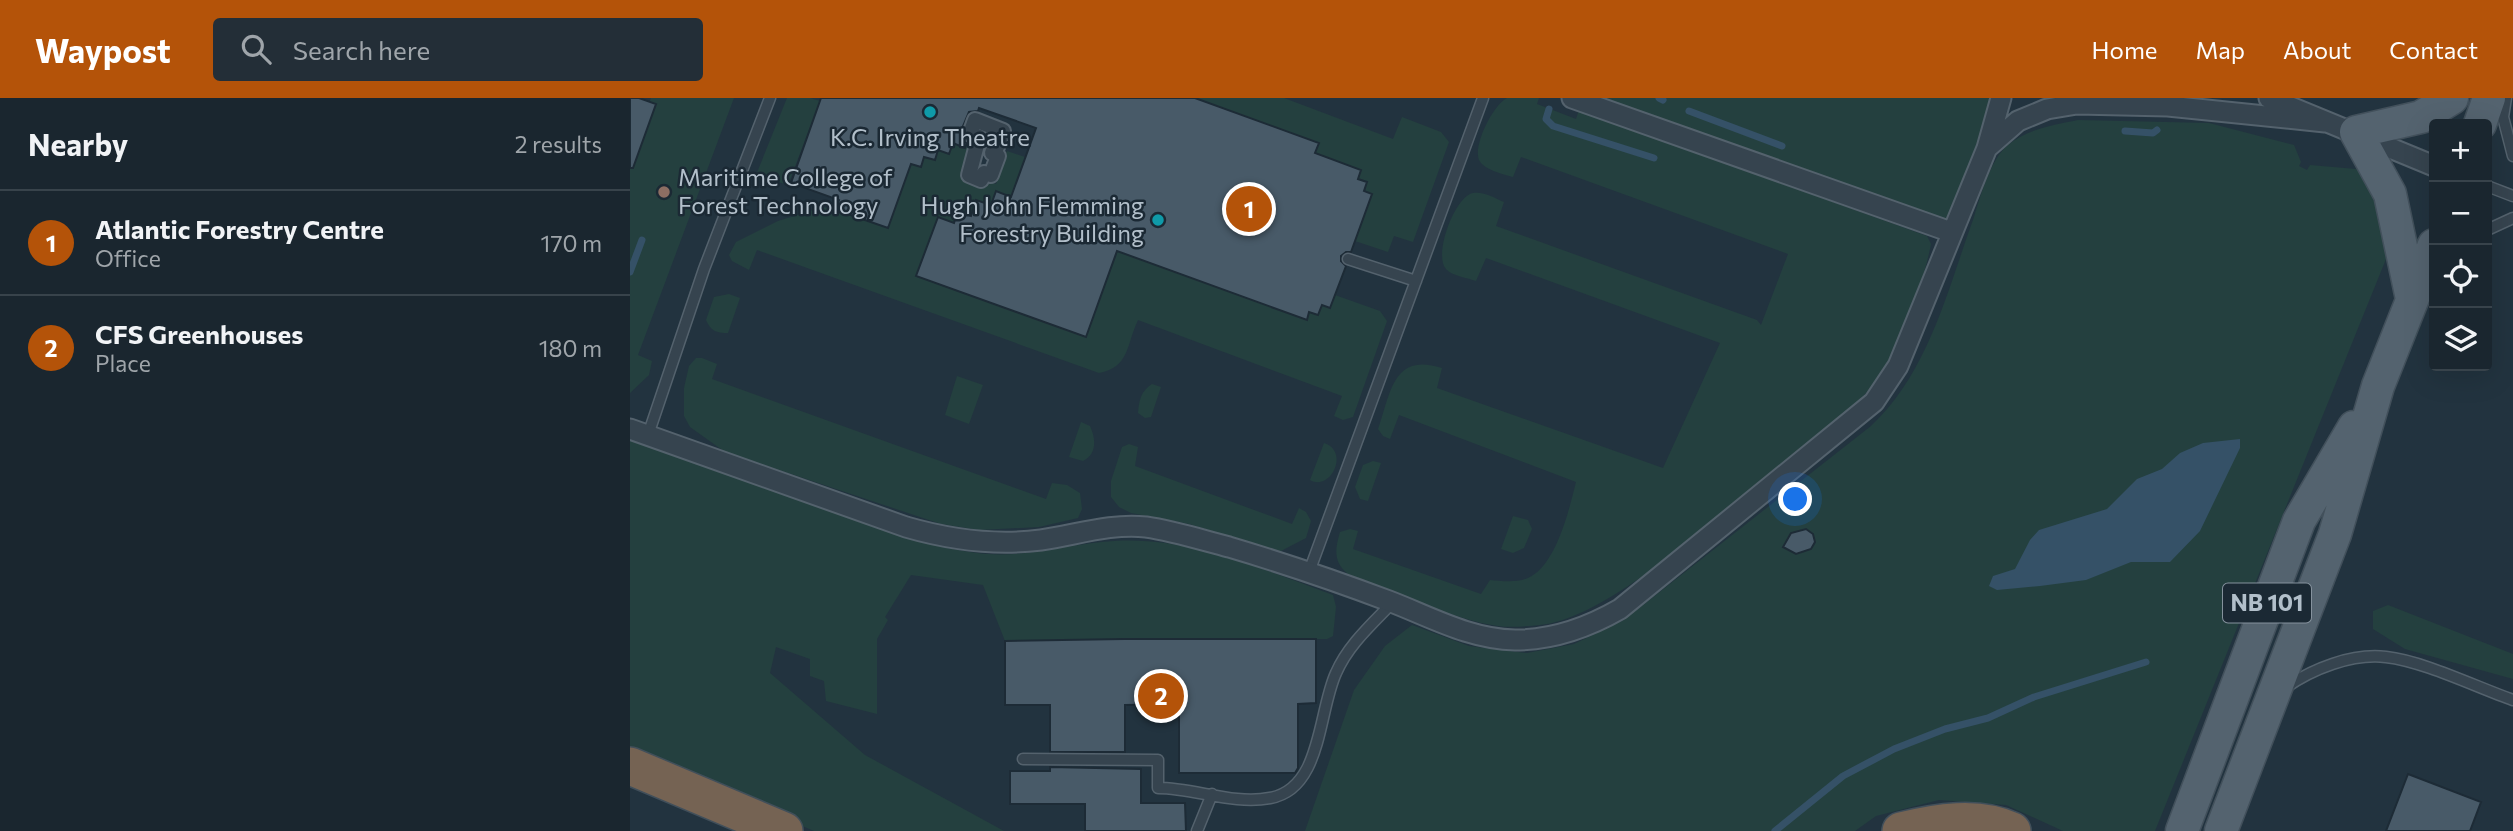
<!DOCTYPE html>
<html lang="en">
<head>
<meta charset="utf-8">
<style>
  body { margin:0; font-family:Commissioner,sans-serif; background:#232e37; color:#f1f3f6 }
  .controls { position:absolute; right:21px; top:21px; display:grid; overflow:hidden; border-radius:7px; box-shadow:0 7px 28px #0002 }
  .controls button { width:63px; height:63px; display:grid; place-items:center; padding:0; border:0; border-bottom:2px solid #38434b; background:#1a262f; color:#f1f3f6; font:35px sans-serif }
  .you { position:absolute; left:1166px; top:402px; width:24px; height:24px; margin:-18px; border:5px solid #fff; border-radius:50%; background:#1a73e8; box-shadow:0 0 0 10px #1a73e833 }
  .badge { display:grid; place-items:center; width:46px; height:46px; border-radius:50%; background:#b45309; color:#fff; font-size:23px; font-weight:700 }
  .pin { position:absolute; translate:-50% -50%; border:4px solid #fff; box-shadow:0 2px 7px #0006 }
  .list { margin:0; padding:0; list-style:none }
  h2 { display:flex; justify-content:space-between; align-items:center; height:91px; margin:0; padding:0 28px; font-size:30px }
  h2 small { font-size:23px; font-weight:400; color:#9fa5aa }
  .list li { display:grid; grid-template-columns:46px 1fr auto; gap:21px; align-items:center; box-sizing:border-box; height:105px; padding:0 28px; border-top:2px solid #38434b }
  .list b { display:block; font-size:26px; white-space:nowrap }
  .list p { margin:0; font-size:23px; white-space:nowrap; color:#9fa5aa }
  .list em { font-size:23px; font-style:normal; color:#9fa5aa }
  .icon { flex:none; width:38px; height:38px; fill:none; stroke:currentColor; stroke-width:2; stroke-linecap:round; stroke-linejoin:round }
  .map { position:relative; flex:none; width:1883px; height:733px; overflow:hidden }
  header { display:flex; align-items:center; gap:42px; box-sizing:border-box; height:98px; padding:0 35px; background:#b45309; color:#fff }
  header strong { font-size:33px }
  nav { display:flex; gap:38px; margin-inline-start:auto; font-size:24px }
  .search { width:490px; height:63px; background:#232e37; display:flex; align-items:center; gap:18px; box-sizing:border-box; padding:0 24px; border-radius:7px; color:#9fa5aa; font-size:26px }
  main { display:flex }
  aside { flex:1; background:#1a262f }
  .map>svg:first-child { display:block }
</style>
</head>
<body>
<header>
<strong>Waypost</strong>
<div class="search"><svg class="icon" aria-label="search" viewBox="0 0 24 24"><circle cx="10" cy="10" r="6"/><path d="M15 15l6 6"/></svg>Search here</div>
<nav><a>Home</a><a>Map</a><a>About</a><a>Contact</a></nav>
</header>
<main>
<aside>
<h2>Nearby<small>2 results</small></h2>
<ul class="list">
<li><span class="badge">1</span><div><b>Atlantic Forestry Centre</b><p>Office</p></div><em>170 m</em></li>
<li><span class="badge">2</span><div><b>CFS Greenhouses</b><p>Place</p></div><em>180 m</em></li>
</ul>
</aside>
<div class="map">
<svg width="1883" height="733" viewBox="0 0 1883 733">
  <rect width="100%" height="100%" fill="#22333f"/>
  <path fill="#24403f" d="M21 0H104L8 257 22 263 19 277 0 295V53Z
    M157 0H180L190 3 158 87 126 77Z
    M565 0H654L763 41 772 19 811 34 819 44 783 144 764 138 758 154 725 143 737 84 728 81 731 72 685 55 688 45Z
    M877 0H909L907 6 946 21 949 12 1297 138 1301 146C1294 184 1267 257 1243 287 1212 325 1169 354 1131 384 1079 426 975 521 910 527 897 528 881 530 868 528 823 522 761 492 718 476 703 464 705 451 710 434L720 431 728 433 723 451 851 496 860 482C871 483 887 485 898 480 926 468 939 412 946 384L769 317 760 341 753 338 748 331C761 294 763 254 812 270L807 290 1033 370 1090 245 856 160 846 183C838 180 822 178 816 171 803 157 825 98 843 95 853 93 865 100 874 104L866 128 1127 222 1131 227 1158 156 891 59 883 79C873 76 854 72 849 62 843 47 863 7 877 0Z
    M942 0H1371L1321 134Z
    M1448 22 1579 25 1664 47 1671 64 1669 68 1677 72 1680 67 1726 71C1753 99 1755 124 1756 161L1525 733H1433L1376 707 1309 702 1246 718 1225 733H675L724 592 755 548 782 527 839 548 897 555 944 546 994 522 1241 328C1299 274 1318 190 1344 119 1351 97 1360 62 1378 47 1398 31 1424 27 1448 22Z
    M340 36 349 39 339 77 366 86 377 53 395 59 381 99 366 94 361 107 346 102 341 118 328 113 324 125 287 179 456 239 491 144 677 221 679 214 688 217 692 207 700 210 705 197 750 213 757 223 723 319 713 322 704 318 712 298 508 222C496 247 500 269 469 275L127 152 119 172 102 163 99 157 106 144 148 123 193 109 258 130 281 66 290 69 294 59 305 62 308 52 319 56 323 45 335 50Z
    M99 196 110 200 98 235C86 235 81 233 76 222L84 199Z
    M66 260H72L87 266 82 281 416 401 422 385 437 387 450 395 452 411 448 420 409 429 349 432 311 426 95 354 60 329 54 318V290L59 268Z
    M327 278 353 287 339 326 315 317Z
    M522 286 531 289 521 319 515 320 508 315C509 302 511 293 522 286Z
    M451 324 460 328C466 341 467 356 453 363L439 359Z
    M0 342C63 364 126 387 190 409 241 428 292 448 347 455 393 461 438 446 484 443 559 438 634 472 703 497L706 509 703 538 697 541 375 543 353 487 281 477 255 519 258 522 247 541V616L196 603 194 583 180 578V561L146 549 140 575 235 657 374 733H184L0 654Z
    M694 345C720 353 701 394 680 382Z
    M499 346 508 349 505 368 662 426 669 410 676 414 681 423 676 440 651 453 641 452 559 426 501 415 489 409 481 399V383L492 349Z
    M743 363 751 365 738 403 730 401 725 389 733 367Z
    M883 418 898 422 902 431 894 450 883 455 871 451Z
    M1758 507 1883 556V581L1775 551 1743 531V513Z"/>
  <path fill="#355167" d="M1610 341V350L1570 433 1540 464H1501L1456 482 1410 488 1367 492 1359 488 1363 478 1385 471 1400 442 1409 432 1477 411 1507 381 1532 371 1550 355 1573 345Z"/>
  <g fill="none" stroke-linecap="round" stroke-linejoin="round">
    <path stroke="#355167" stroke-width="7" d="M1029 0 1033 2
      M919 11 916 21 923 28 1024 60
      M1059 13 1152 48
      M1495 33 1523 35 1527 32
      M0 174 12 142
      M1145 733 1213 678 1264 651 1315 631 1358 620 1404 599 1516 564"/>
  </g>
  <path fill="#485a68" stroke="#1d2b36" stroke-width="2" d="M0 0H9L26 6 3 70H0Z
    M191 0H565L689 45 685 55 731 72 728 81 737 84 734 93 742 96 721 154H716L711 158V163L716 168 700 210 692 207 688 217 679 214 677 222 487 153 456 239 286 178 308 119 324 125 328 113 341 118 346 102 361 107 366 93 381 99 406 30 349 10 348 13 339 14 331 33 332 42 337 45 335 50 323 45 319 56 308 52 305 62 294 59 291 69 281 66 258 130 206 112 209 102 161 85Z
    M1176 431 1183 436 1185 444 1181 451 1166 456 1153 449 1161 435Z
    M494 541H686V605L668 606V670L665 675H549V606L495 607V654H420V607H375V543Z
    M420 669 511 671V705H555L556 733H455V706H380V673H420Z
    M1778 676 1851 704 1840 733H1756Z"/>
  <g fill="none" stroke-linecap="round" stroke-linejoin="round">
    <g stroke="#54626d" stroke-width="13">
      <path id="service" d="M1876 0 1873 19 1883 58
        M1857 88 1883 98
        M1857 132 1883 120
        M718 161 786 183
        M18 337 74 171 140 0
        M679 474 853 0
        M1655 590C1682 571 1722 555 1756 559 1793 563 1846 589 1883 602
        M393 661 528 662V690C565 690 603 707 640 700 692 691 688 614 706 575 718 547 742 526 763 504
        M567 733 582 696"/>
    </g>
    <g stroke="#54626d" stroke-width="18">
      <path id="pedestrian" d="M345 22 373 33 367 49H365L362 55 368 58 361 77 354 75 351 82 339 77 349 39 340 36Z"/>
    </g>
    <g stroke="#54626d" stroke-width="23">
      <path id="minor" d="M942 0 1321 134
        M1639 0 1804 68
        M1357 50 1388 23 1417 11 1447 6 1538 8 1695 24
        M0 331 276 429C321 442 364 448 411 442 446 437 481 425 516 429 544 433 572 442 599 449 653 465 706 483 759 503 801 519 839 541 885 542 923 542 957 530 990 511L1244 304 1268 268 1357 50 1371 0"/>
    </g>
    <g stroke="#42505b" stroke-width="35">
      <path id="primary" d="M1850 26 1859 0
        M1782 201 1760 96 1726 34 1791 19 1822 0
        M1552 733 1669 423 1724 329
        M1591 733 1705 436 1748 288 1804 147"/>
    </g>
    <g stroke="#414f5a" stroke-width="40">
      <path id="motorway" d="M0 668 154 733
        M1271 733C1306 724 1349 717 1382 733"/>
    </g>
    <use href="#service" stroke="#36444f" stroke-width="10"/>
    <use href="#pedestrian" stroke="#36444f" stroke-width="14"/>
    <use href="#minor" stroke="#36444f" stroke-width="19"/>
    <use href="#primary" stroke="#54636f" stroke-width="32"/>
    <use href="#motorway" stroke="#756353" stroke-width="37"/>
  </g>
  <g fill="#0f9aa8" stroke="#1b2934" stroke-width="2.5">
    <circle cx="300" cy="14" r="7"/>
    <circle cx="528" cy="122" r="7"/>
  </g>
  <circle fill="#8d6e63" stroke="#1b2934" stroke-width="2.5" cx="34" cy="94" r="7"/>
  <g text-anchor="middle" stroke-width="5" stroke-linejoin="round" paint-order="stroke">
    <rect fill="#1b2934" stroke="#85929d" stroke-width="2" x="1593" y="485.5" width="88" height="39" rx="5"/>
    <g font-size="23" font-weight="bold" fill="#b2bfca">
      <text x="1637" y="513">NB 101</text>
    </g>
    <g font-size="24" fill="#b2bfca" stroke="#1b2934">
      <text x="300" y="48">K.C. Irving Theatre</text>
      <text x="48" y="88" text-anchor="start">Maritime College of<tspan x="48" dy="28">Forest Technology</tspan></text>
      <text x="514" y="116" text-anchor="end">Hugh John Flemming<tspan x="514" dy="28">Forestry Building</tspan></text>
    </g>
  </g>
</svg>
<div class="controls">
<button>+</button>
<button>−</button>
<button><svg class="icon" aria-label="locate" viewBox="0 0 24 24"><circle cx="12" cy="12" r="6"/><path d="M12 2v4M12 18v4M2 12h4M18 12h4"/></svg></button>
<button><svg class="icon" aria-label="layers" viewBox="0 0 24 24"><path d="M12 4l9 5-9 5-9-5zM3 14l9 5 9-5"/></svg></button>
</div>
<div class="you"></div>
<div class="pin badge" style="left:619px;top:111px">1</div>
<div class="pin badge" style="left:531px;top:598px">2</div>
</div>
</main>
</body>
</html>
